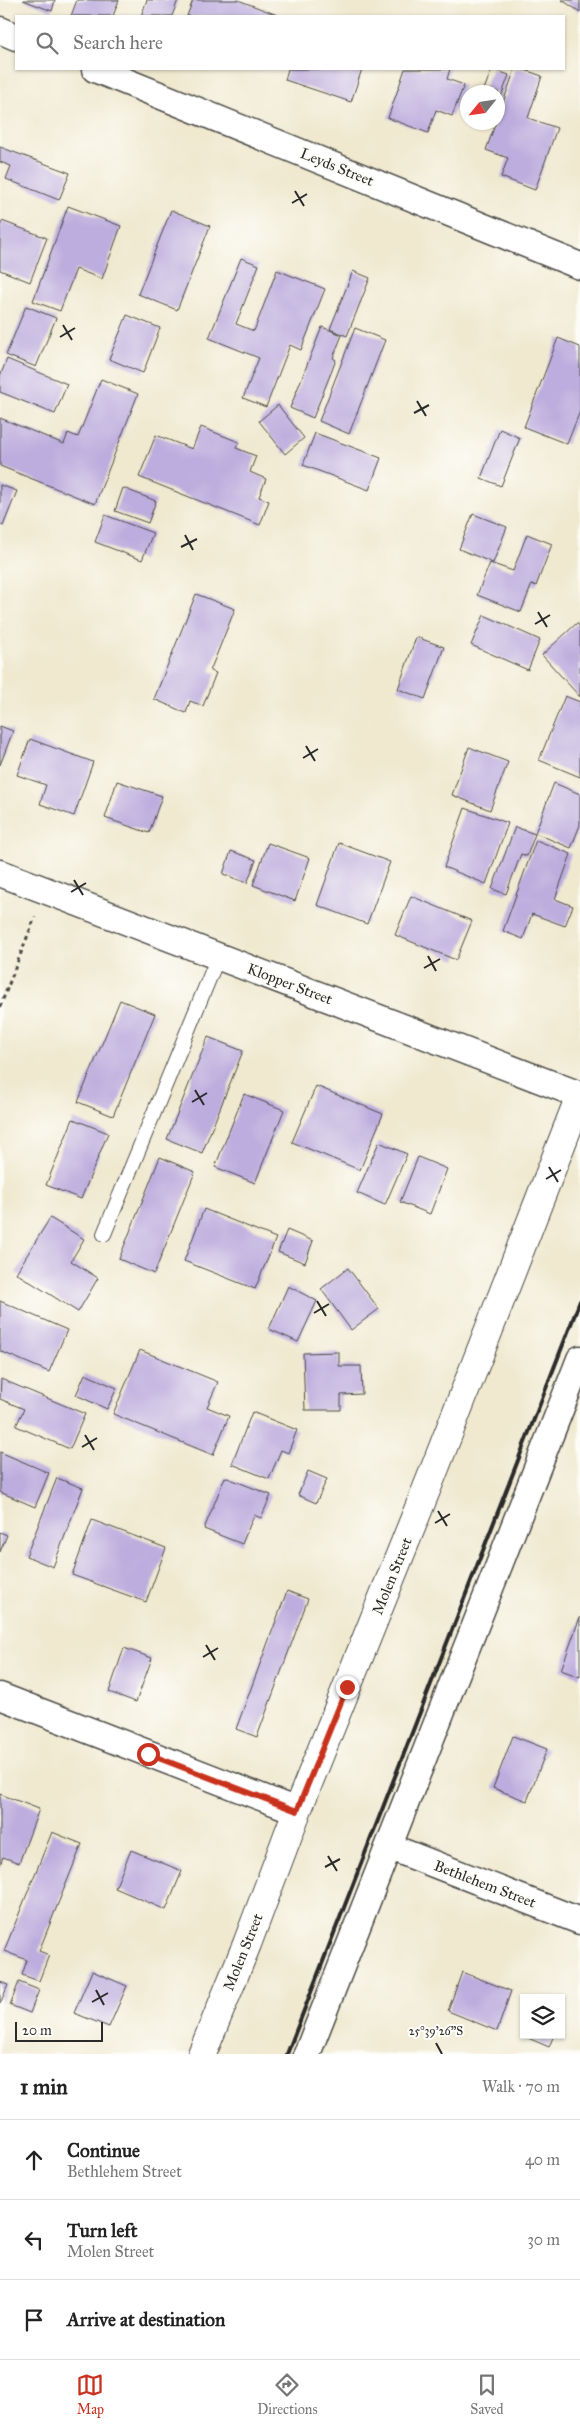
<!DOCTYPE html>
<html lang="en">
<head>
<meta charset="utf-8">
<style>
  body { margin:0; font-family:"IM FELL Great Primer",serif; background:#f6f6f6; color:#222 }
  .controls { position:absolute; right:15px; bottom:15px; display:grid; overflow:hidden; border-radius:0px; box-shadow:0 1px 4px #0004 }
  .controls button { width:45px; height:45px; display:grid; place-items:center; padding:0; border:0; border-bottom:1px solid #e0e0e0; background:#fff; color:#222; font:25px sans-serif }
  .compass { position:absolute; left:460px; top:85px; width:45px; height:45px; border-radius:50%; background:#fff; box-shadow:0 1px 4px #0004; rotate:240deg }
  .scale { position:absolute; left:15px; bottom:12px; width:88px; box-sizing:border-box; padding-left:5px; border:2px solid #2b2b2b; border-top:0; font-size:14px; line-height:18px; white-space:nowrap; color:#2b2b2b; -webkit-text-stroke:4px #fdfcf7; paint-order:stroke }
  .stop { position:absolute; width:15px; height:15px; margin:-11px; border:4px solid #c8321e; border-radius:50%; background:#fff }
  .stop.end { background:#c8321e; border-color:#fff; box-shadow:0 1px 5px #0008 }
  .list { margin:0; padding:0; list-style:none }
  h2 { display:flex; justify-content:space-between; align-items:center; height:65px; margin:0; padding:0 20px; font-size:21px }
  h2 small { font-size:16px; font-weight:400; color:#767676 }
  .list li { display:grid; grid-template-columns:32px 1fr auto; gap:15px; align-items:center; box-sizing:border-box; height:80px; padding:0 20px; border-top:1px solid #e0e0e0 }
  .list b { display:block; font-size:19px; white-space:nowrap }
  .list p { margin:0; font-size:16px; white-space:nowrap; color:#767676 }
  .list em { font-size:16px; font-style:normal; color:#767676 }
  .icon { flex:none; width:28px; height:28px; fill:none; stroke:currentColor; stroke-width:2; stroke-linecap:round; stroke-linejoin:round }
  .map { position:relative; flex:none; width:580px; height:2054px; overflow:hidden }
  .search { position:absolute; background:#fff; box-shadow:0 1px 4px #0004; left:15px; right:15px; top:15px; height:55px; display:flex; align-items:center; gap:12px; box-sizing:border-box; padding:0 18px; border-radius:0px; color:#767676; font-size:19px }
  .sheet { height:305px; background:#fff }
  nav { display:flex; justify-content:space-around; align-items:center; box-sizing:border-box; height:70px; border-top:1px solid #e0e0e0; background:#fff; font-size:14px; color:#767676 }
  nav a { display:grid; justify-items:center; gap:2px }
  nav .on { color:#c8321e }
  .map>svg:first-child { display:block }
</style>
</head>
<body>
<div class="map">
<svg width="580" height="2054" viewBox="0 0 580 2054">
  <rect width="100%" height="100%" fill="#fdfcf7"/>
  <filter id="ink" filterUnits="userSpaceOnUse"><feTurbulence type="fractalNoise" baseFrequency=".02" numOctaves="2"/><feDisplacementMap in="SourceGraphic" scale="10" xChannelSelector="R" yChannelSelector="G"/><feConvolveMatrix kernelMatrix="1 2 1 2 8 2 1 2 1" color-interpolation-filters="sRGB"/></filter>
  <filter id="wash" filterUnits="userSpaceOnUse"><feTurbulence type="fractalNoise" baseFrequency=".0096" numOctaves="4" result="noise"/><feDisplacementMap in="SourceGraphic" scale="20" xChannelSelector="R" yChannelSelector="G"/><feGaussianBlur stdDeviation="1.12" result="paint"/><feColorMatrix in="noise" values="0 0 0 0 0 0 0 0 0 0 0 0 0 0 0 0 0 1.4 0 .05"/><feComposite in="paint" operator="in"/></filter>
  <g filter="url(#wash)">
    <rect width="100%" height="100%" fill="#f0e9d0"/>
    <g id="blocks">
      <path fill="#bdadde" d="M23 0H55L52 11Z
        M77 0H119L113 16H71Z
        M147 0H178L172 16H141Z
        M193 0H238L280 16H187Z
        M562 0H580V12Z
        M288 69H362L351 102 285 80Z
        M405 69H450L447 79 464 85 452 116 436 110 428 133 388 118Z
        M492 69 509 75 498 105V92H483Z
        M515 69H522L542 76 528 118 557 128 535 190 501 177 508 158 486 150Z
        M0 147 70 173 59 200 6 179 11 166 0 162Z
        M68 206 121 226 102 279 76 269 60 311 33 301Z
        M171 210 210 226 177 310 138 294Z
        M2 221 47 238 30 282 0 270V227Z
        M241 258 259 265 236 324 254 331 277 270 325 289 301 350 290 345 266 407 243 398 259 358 209 338Z
        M353 271 370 278 347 336 330 329Z
        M26 306 56 318 36 367 6 355Z
        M127 315 160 328 143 373 109 359Z
        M322 327 342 335 333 358 336 360 313 418 290 408Z
        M355 328 385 340 349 434 319 421Z
        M558 338 580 347V411L567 444 524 427Z
        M7 359 67 384 55 414 0 392V376Z
        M101 379 138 394 95 504 0 466V418L64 444 68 433 78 437Z
        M278 405 304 438 285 454 259 421Z
        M201 427 239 442 236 448 256 456 250 472 266 479 259 497 269 501 260 525 139 477 156 435 192 449Z
        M500 429 520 438 501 486 481 478Z
        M315 433 381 458 369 490 303 465Z
        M0 485 17 491 3 526 0 524Z
        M123 488 156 501 148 523 115 511Z
        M473 514 507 527 493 563 459 549Z
        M105 515 153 533 142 560 95 542Z
        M527 534 552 544 536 586 532 584 521 612 477 595 490 563 513 571Z
        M196 594 235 609 210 671 216 673 203 706 190 701 186 713 154 699Z
        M484 615 540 640 528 670 471 645Z
        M577 623 580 627V697L542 655Z
        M416 637 444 647 425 699 398 689Z
        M565 696 580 702V777L539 760Z
        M0 726 13 731 0 765Z
        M30 739 93 762 74 816 40 804 46 785 17 775Z
        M469 747 508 762 490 810 452 795Z
        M117 781 162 796 149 833 105 818Z
        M554 783 580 794V825L571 848 535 833Z
        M465 808 508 823 486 884 444 867Z
        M515 827 535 834 527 856 521 854 506 894 492 889Z
        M536 840 571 854 555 899 573 906 565 926 532 914 523 939 503 931Z
        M268 843 310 858 295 901 253 885Z
        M339 843 390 862 367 924 317 905Z
        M231 851 256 860 247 883 223 874Z
        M411 896 472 921 456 960 395 935Z
        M120 1000 155 1014 113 1116 78 1102Z
        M208 1037 243 1051 202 1153 167 1139Z
        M316 1086 383 1114 360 1170 292 1142Z
        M244 1094 284 1110 255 1183 215 1167Z
        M73 1119 108 1133 81 1199 46 1185Z
        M379 1142 407 1154 385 1205 357 1193Z
        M160 1157 195 1172 154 1274 119 1259Z
        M418 1157 447 1169 430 1214 400 1202Z
        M204 1209 276 1238 255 1289 184 1261Z
        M50 1218 84 1239 71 1261 98 1278 78 1312 16 1273Z
        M287 1230 313 1241 305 1263 278 1252Z
        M348 1268 379 1309 351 1330 321 1289Z
        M288 1286 317 1301 298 1342 269 1329Z
        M0 1301 67 1330 49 1372 0 1351Z
        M140 1350 218 1382 207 1407 229 1416 213 1455 113 1414Z
        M339 1352V1366H361L362 1394 341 1395V1410H305L303 1353Z
        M85 1374 117 1388 107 1409 76 1395Z
        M1 1379 85 1414 70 1449 16 1426 24 1409 0 1399Z
        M252 1412 297 1430 288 1453 281 1450 269 1479 232 1464Z
        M0 1452 49 1473 35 1507 0 1492Z
        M308 1471 327 1479 316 1503 298 1495Z
        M225 1477 271 1495 261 1518 254 1515 242 1544 204 1529Z
        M57 1478 83 1488 53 1567 26 1556Z
        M92 1520 166 1548 146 1602 72 1575Z
        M0 1532 7 1535 0 1552Z
        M287 1591 308 1599 257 1737 236 1729Z
        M580 1617V1677L561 1670Z
        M124 1648 152 1658 136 1702 109 1692Z
        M513 1736 547 1749 527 1801 493 1788Z
        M0 1794 39 1809 19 1863 3 1857 0 1865Z
        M52 1832 82 1844 39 1951 49 1955 39 1981 22 1975 27 1960 4 1951Z
        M131 1850 182 1871 166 1910 115 1888Z
        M92 1971 127 1986 109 2027 74 2013Z
        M462 1972 511 1991 497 2031 448 2011Z
        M0 1982 8 1985 0 2004Z
        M19 1982 39 1990 30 2013 10 2005Z
        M521 2035H554L549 2047Z"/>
    </g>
  </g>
  <g filter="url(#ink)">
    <use href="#blocks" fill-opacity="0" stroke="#494844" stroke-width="1"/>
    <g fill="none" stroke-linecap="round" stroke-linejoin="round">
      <g stroke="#494844" stroke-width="16">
        <path id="service" d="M104 1234 218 957"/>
      </g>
      <g stroke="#494844" stroke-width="29">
        <path id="minor" d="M0 30 16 37
          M95 69 580 266
          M0 873 580 1095
          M0 1696 297 1811
          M390 1847 580 1921
          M307 2054 580 1359"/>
      </g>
      <g stroke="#494844" stroke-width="30">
        <path id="tertiary" d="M202 2054 247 1944 297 1811 433 1473 580 1096"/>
      </g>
      <path stroke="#494844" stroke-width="3" stroke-dasharray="4 4" stroke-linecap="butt" d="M0 1007 35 917"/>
      <use href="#service" stroke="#fff" stroke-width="14"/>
      <use href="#minor" stroke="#fff" stroke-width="26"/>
      <use href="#tertiary" stroke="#fff" stroke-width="28"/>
      <path stroke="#2b2b2b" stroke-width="4" d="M287 2054 580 1301"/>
    </g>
  </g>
  <g fill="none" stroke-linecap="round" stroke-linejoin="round" filter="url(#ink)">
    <path stroke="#c8321e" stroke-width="6" d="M148 1754 297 1811 347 1687"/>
  </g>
  <path fill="none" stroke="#2b2b2b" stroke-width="2" d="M295 191 304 206M292 203 307 194M63 325 72 340M60 337 75 328M417 401 426 416M414 413 429 405M185 535 193 550M181 547 197 539M538 612 547 627M535 624 550 615M306 746 315 761M303 758 318 749M74 880 83 895M71 892 86 883M428 956 436 971M424 968 440 959M195 1090 204 1105M192 1102 207 1093M549 1167 558 1182M546 1179 561 1170M317 1301 326 1316M314 1313 329 1304M85 1435 94 1450M82 1447 97 1438M438 1511 447 1526M435 1523 450 1514M206 1645 215 1660M203 1657 218 1648M328 1856 337 1871M325 1867 340 1859M96 1990 104 2005M92 2002 108 1993M436 2043 442 2054"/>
  <g text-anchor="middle" stroke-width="4" stroke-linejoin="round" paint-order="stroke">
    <g font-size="15" fill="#2b2b2b" stroke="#fdfcf7">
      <text transform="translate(337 167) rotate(22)" y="5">Leyds Street</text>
      <text transform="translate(290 984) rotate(21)" y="5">Klopper Street</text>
      <text transform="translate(392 1576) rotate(-68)" y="5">Molen Street</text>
      <text transform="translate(485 1884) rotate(21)" y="5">Bethlehem Street</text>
      <text transform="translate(243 1952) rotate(-68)" y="5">Molen Street</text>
    </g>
  </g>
  <g font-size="12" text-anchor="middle" fill="#2b2b2b" stroke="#fdfcf7" stroke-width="4" stroke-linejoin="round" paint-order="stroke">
    <text x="436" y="2035">25°39'26"S</text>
  </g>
</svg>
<div class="controls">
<button><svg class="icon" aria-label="layers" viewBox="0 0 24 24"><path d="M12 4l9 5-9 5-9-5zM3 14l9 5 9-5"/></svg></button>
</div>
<svg class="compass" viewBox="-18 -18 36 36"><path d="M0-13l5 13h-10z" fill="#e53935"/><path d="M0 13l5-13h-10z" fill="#767676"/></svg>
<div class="scale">20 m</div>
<div class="stop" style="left:148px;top:1754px"></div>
<div class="stop end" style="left:347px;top:1687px"></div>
<div class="search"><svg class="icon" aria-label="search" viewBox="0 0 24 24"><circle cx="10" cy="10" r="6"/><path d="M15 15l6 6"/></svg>Search here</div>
</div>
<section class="sheet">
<h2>1 min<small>Walk · 70 m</small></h2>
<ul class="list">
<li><svg class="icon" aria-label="ahead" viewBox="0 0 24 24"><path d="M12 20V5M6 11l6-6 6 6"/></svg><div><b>Continue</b><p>Bethlehem Street</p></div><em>40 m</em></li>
<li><svg class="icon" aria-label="left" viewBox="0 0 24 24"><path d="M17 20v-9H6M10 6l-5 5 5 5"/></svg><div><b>Turn left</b><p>Molen Street</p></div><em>30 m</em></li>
<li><svg class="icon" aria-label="arrive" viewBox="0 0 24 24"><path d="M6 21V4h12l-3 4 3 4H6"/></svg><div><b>Arrive at destination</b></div></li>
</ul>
</section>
<nav>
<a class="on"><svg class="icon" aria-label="map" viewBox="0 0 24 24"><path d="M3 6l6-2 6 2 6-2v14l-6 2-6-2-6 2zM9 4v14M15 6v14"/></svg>Map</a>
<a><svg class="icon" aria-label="directions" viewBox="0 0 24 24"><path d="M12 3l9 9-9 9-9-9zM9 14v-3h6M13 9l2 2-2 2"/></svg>Directions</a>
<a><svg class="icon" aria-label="saved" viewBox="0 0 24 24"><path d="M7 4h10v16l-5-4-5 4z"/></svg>Saved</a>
</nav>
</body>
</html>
